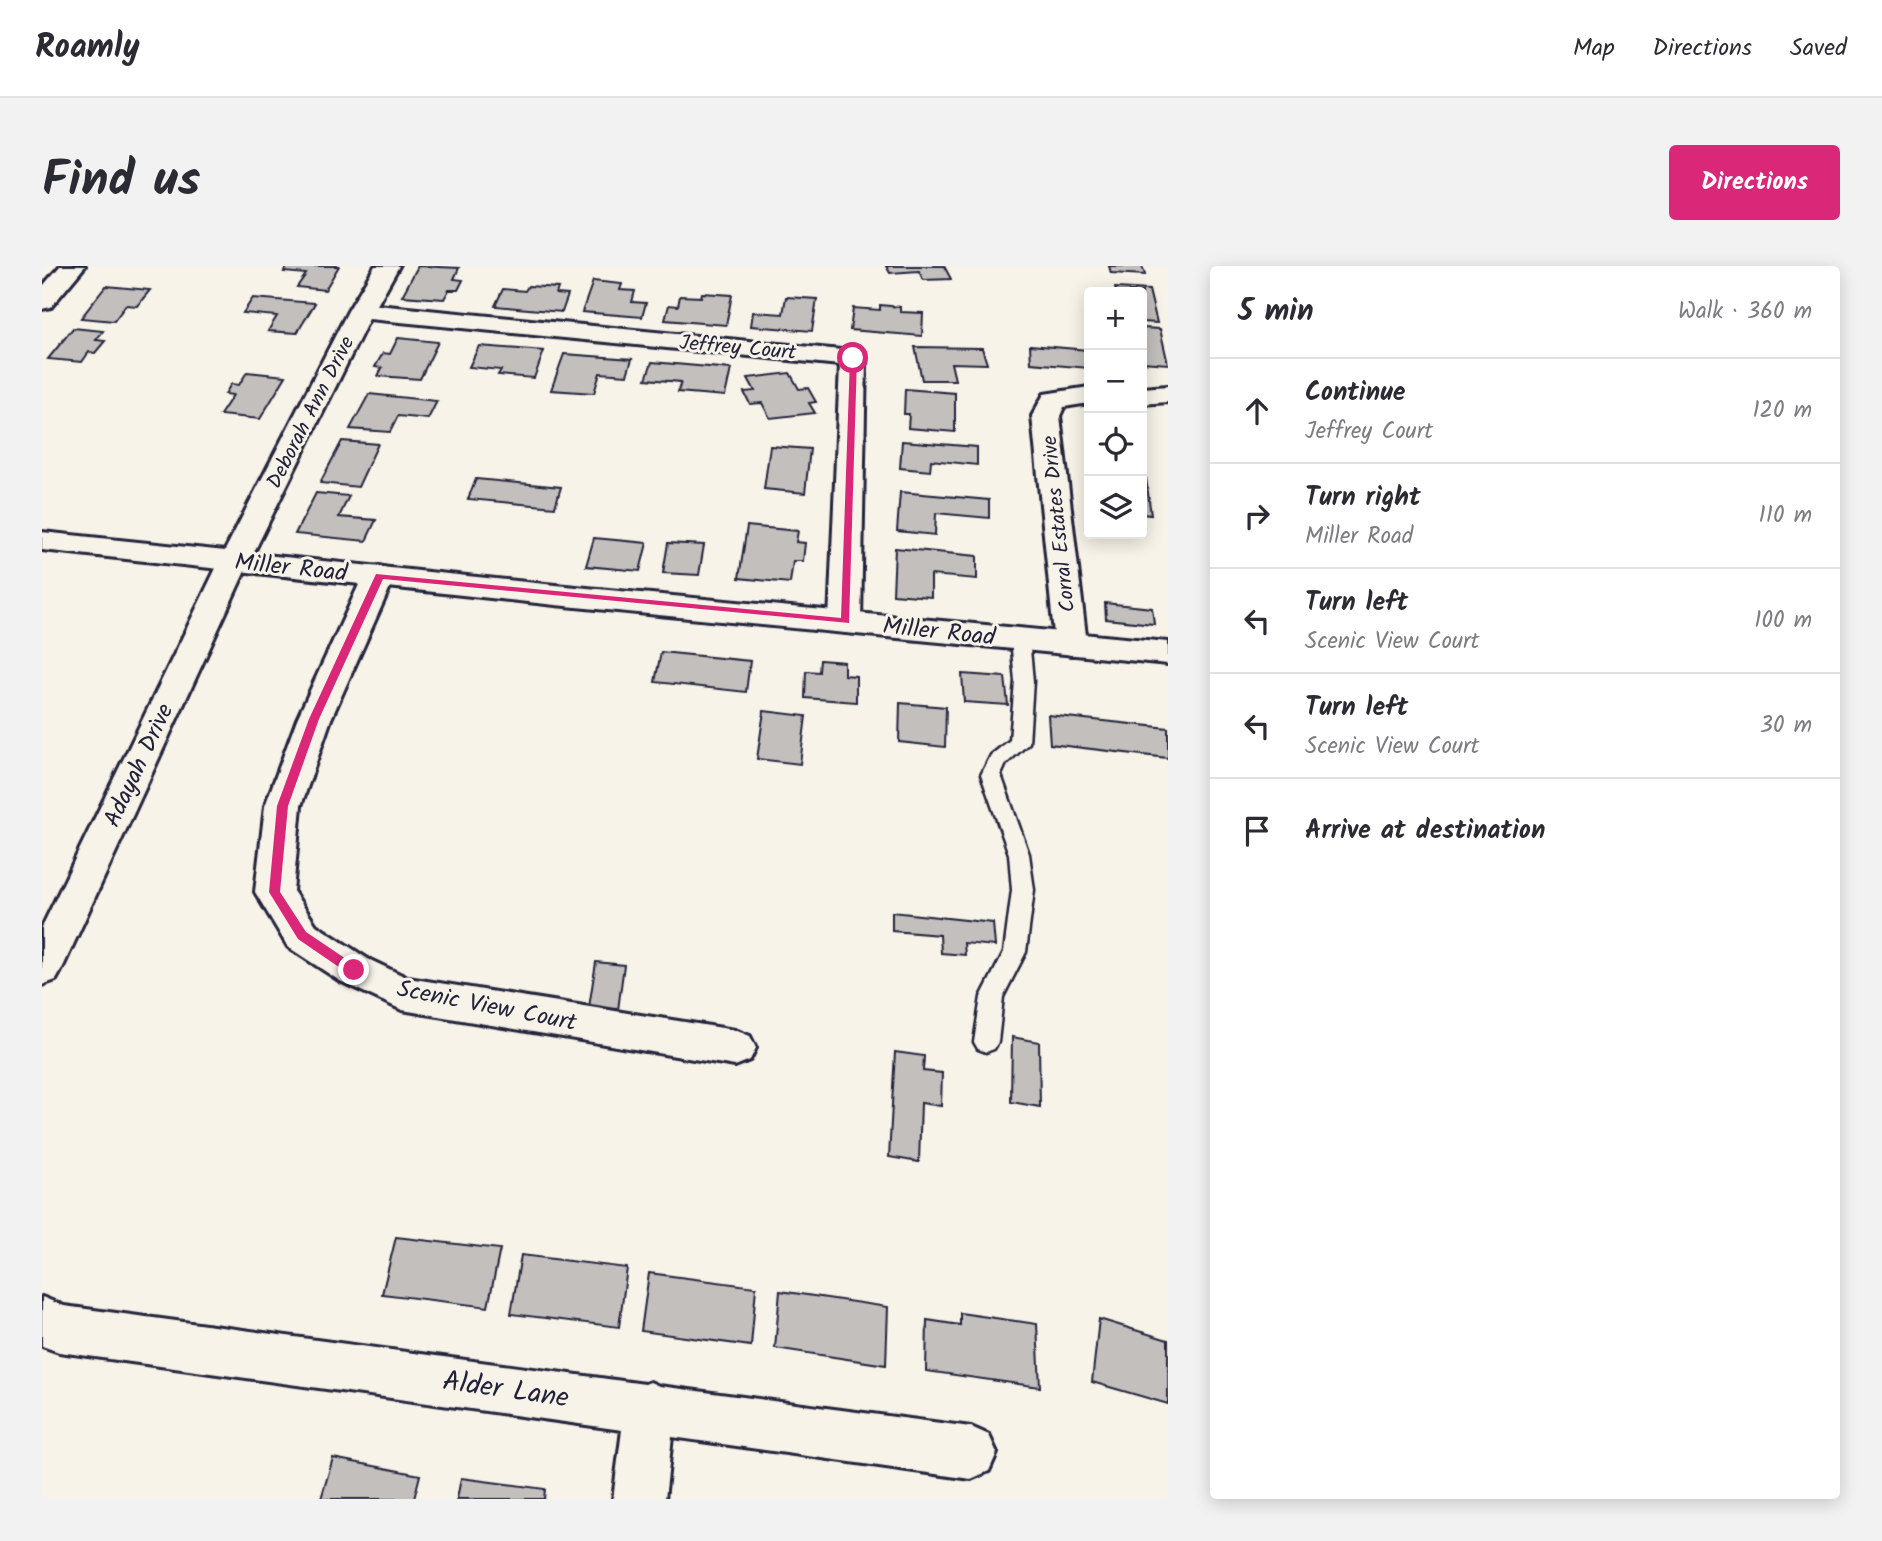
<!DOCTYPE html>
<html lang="en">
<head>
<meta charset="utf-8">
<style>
  body { margin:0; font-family:Kalam,sans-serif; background:#f2f2f3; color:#2b2b33 }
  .controls { position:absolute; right:21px; top:21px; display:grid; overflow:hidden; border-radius:7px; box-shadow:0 4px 18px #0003 }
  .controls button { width:63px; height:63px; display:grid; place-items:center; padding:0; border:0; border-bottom:2px solid #e1e1e2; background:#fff; color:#2b2b33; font:35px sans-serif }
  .stop { position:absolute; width:21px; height:21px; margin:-16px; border:5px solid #db2777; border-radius:50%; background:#fff }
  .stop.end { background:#db2777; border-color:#fff; box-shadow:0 2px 7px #0008 }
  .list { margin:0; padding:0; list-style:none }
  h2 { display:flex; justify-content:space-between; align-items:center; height:91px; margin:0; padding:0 28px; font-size:30px }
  h2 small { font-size:23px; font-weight:400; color:#7c7c81 }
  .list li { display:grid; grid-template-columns:46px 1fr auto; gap:21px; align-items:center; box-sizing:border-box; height:105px; padding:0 28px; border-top:2px solid #e1e1e2 }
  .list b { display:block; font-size:26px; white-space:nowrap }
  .list p { margin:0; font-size:23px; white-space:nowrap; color:#7c7c81 }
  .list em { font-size:23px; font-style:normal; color:#7c7c81 }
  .icon { flex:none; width:38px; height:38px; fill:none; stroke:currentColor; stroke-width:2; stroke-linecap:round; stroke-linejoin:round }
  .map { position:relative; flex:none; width:1126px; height:1233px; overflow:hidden; border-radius:7px }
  header { display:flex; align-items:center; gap:42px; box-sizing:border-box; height:98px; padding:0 35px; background:#fff; border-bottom:2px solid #e1e1e2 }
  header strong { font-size:33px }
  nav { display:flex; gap:38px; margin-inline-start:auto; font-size:24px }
  .intro { display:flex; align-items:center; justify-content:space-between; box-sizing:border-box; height:168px; padding:0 42px }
  h1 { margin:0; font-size:49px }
  .button { padding:18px 32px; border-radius:7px; background:#db2777; color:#fff; font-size:24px; font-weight:700 }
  main { display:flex; gap:42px; padding:0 42px }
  aside { flex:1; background:#fff; border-radius:7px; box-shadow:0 4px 18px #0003 }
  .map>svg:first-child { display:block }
</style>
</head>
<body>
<header>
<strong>Roamly</strong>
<nav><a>Map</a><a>Directions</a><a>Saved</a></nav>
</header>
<div class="intro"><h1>Find us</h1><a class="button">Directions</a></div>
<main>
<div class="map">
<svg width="1126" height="1233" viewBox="0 0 1126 1233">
  <rect width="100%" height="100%" fill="#f7f3e8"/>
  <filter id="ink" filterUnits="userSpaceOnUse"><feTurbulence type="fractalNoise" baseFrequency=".0143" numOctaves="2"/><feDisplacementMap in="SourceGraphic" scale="14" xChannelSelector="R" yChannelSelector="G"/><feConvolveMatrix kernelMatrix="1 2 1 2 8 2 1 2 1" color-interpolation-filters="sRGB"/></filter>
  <g filter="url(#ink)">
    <path fill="#c2bfbd" stroke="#22223b" stroke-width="2" d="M246 0H297L283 24 255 21 264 8 242 6Z
      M376 0 417 2 412 13 421 14 416 24H407L402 33 360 30Z
      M844 0H902L909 13 881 14 877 5 848 7Z
      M1067 0H1100L1103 9 1069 7Z
      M551 15 580 18 578 24 593 25 590 36 604 37 600 51 540 46Z
      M64 20 108 24 95 40 84 39 72 55 39 52Z
      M486 20 516 22 514 28 526 29 520 46 453 40 461 23 483 25Z
      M1073 22 1107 24 1115 57 1100 56V26H1074Z
      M660 27 690 29 684 59 623 54 627 39 636 40 638 30 659 31Z
      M744 31 775 33 770 65 709 60 711 46 741 48Z
      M211 32 273 37 255 67 226 65 235 50 201 47Z
      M838 39 858 41V46L881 47 880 70 808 64 811 42 838 44Z
      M31 62 61 65 54 74 63 75 53 87 47 86 40 96 6 93Z
      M1100 62 1118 63 1126 98 1100 96Z
      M356 72 396 76 378 113 336 110 340 102 333 101 341 87 348 88Z
      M988 79 1046 84 1047 102 989 97Z
      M437 80 502 85 492 112 456 109 459 104 427 101Z
      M873 81 940 82 945 98 909 97 913 114H880Z
      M522 88 590 93 585 109 558 107 552 127 509 124Z
      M610 96 689 103 683 130 636 126 639 116 604 113Z
      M205 106 244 110 218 153 178 149 191 129 183 128 189 118 197 119Z
      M748 107 757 123 766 122 774 136 767 137 773 147 728 152 720 137 708 138 702 126 713 125 706 112Z
      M863 123 913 127V166L866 162 867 148H862Z
      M327 128 395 135 386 153 356 150 348 166 308 163Z
      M300 175 336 178 316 221 278 217Z
      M860 175 935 181V199L889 194 888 205 858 202Z
      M728 180 768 183 763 227 722 223Z
      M1100 211 1104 212 1109 249 1100 248Z
      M434 213 519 221 513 241 426 233Z
      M858 226 947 234V252L894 247 893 269 855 265Z
      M274 227 307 230 297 251 334 254 324 275 253 268Z
      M705 260 756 265 754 276 763 277 761 295H751L748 317 697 312Z
      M552 272 605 277 598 305 544 300Z
      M626 277 662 279 657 309 621 307Z
      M853 282 935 290V313L889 309V331L851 328Z
      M1063 337 1110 342 1112 358 1064 353Z
      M619 386 708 395 704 426 613 416Z
      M778 394 802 396V409L814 410V436L763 432 764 405 777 406Z
      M920 408 963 411 966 439 922 436Z
      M858 437 904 441 903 481 857 476Z
      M722 445 764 450 758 498 715 493Z
      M1006 449 1126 462V492L1008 478Z
      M850 646 951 657 953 680 922 677 923 689 899 687 898 669 850 665Z
      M554 696 582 699 576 744 547 741Z
      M970 771 997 776 998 841 969 836Z
      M853 786 882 790 881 805 900 807 899 840 879 837 877 896 847 891Z
      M354 971 458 983 446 1041 340 1028Z
      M479 989 585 1002 577 1061 469 1048Z
      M607 1007 714 1021 709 1080 599 1065Z
      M738 1025 846 1041 844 1099 733 1082Z
      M918 1047 995 1058 998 1121 884 1105 885 1054 918 1059Z
      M1057 1053 1126 1074V1138L1050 1116Z
      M291 1192 378 1209 372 1233H279Z
      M419 1212 503 1223 502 1233H415Z"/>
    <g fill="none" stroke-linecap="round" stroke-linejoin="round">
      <g stroke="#22223b" stroke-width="5">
        <path id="service" d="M978 367 987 373 991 415 987 477 964 498 959 509 987 588 992 624 984 686 961 731 956 776 952 783 944 786 936 783 932 776 939 731 962 686 970 624 967 588 939 509 949 489 968 474 973 415 969 373Z"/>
      </g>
      <g stroke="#22223b" stroke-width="6">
        <path id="minor" d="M18 0H43L9 41 0 43V21Z
          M333 0H357L335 39 820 86 824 92 819 355 814 362 803 365 792 362 787 355 798 99 327 53 208 294 20 703 14 714 0 719V661L178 294 306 45Z
          M1126 120V136L1100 138V122Z
          M1047 121V137L1022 141 1018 150 1045 378 1041 386 1029 389 1017 386 1013 378 990 150 1002 128Z
          M337 300 348 303 353 310 289 453 259 540 251 625 274 659 326 693 366 712 693 764 708 770 714 782 708 794 693 800 360 744 298 715 246 681 213 626 223 540 255 453 321 310 326 303Z
          M0 1031 22 1040 603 1118 608 1116 617 1120 929 1161 947 1169 955 1187 947 1205 929 1213 630 1171 623 1233H571L580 1164 17 1086 0 1080Z"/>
      </g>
      <g stroke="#22223b" stroke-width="6">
        <path id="tertiary" d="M0 266 513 319 1126 376V398L513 339 0 284Z"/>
      </g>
      <use href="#service" fill="#f7f3e8" fill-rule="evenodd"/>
      <use href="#minor" fill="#f7f3e8" fill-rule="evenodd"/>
      <use href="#tertiary" fill="#f7f3e8" fill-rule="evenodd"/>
    </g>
  </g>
  <path fill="#db2777" d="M811 90 815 92 807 357 341 313 277 453 246 540 238 626 264 666 316 701V708H307L256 673 227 626 235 540 267 453 334 308 799 352 808 92Z"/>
  <g text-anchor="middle" stroke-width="6" stroke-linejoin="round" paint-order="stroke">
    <g font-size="21" fill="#22223b" stroke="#f7f3e8">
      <text transform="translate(696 81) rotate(5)" y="7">Jeffrey Court</text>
      <text transform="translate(268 146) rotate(-63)" y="7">Deborah Ann Drive</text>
      <text transform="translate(1016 258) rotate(-96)" y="7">Corral Estates Drive</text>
    </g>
    <g font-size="24" fill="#22223b" stroke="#f7f3e8">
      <text transform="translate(249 301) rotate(6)" y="8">Miller Road</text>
      <text transform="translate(897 365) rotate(6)" y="8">Miller Road</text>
      <text transform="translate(96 499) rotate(-65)" y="8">Adayah Drive</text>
      <text transform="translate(445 739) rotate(11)" y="8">Scenic View Court</text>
    </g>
    <g font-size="28" fill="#22223b" stroke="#f7f3e8">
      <text transform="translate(464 1122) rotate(8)" y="10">Alder Lane</text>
    </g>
  </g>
</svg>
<div class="controls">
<button>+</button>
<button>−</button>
<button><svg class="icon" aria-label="locate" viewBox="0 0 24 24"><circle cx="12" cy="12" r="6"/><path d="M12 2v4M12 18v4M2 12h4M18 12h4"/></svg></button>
<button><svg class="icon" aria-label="layers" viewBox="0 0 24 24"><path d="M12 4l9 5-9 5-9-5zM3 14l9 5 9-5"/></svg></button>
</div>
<div class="stop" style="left:811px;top:92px"></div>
<div class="stop end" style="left:312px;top:704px"></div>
</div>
<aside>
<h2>5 min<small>Walk · 360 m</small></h2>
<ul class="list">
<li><svg class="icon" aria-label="ahead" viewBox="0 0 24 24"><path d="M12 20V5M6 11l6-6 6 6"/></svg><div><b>Continue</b><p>Jeffrey Court</p></div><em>120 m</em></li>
<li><svg class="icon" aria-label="right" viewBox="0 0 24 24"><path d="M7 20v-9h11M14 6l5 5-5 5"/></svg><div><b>Turn right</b><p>Miller Road</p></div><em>110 m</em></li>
<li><svg class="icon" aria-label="left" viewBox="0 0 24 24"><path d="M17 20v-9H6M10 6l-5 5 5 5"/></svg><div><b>Turn left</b><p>Scenic View Court</p></div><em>100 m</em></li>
<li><svg class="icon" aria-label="left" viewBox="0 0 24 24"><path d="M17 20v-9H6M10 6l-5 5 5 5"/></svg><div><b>Turn left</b><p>Scenic View Court</p></div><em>30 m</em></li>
<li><svg class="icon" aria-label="arrive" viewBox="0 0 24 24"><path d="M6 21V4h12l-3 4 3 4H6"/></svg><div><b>Arrive at destination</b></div></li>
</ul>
</aside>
</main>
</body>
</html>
